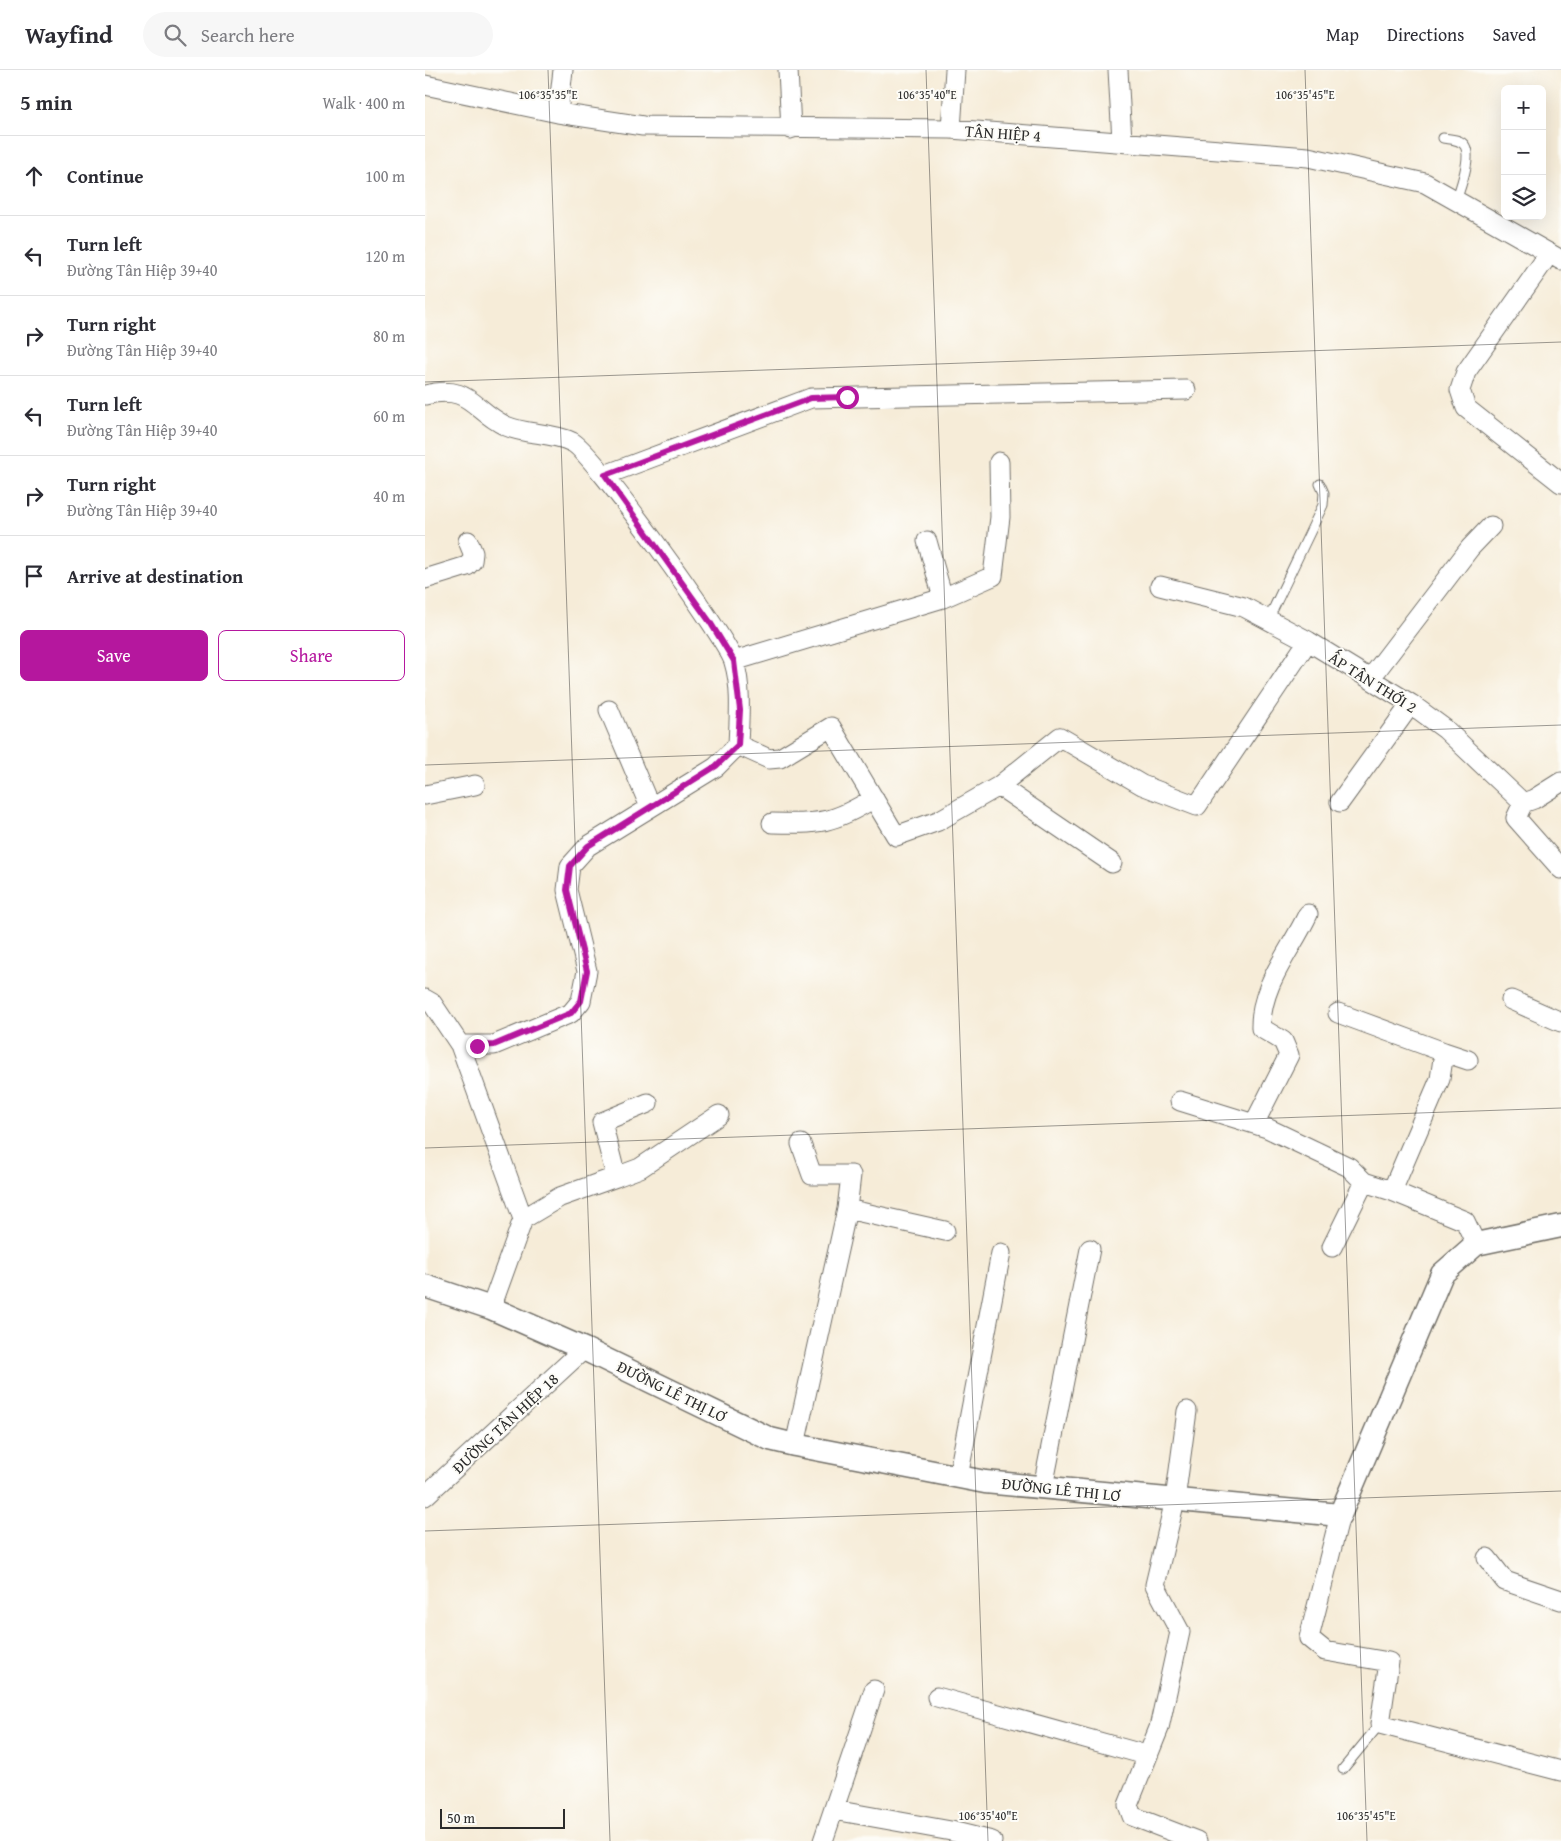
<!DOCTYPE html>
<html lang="en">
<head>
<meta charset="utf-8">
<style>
  body { margin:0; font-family:"Gentium Book Plus",serif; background:#f7f7f7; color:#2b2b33 }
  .controls { position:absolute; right:15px; top:15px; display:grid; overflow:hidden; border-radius:8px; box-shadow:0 5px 20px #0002 }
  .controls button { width:45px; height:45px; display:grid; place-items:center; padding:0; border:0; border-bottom:1px solid #e1e1e2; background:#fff; color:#2b2b33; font:25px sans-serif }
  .scale { position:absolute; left:15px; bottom:12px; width:125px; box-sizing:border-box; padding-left:5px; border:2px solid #2b2b2b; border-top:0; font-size:14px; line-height:18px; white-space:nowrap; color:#2b2b2b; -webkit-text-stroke:4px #fdfcf7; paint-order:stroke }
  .stop { position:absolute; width:15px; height:15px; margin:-11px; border:4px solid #b5179e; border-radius:50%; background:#fff }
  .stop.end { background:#b5179e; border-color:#fff; box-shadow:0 1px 5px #0008 }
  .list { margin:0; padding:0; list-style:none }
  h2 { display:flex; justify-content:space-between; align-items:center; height:65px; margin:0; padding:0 20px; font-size:21px }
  h2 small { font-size:16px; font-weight:400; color:#7c7c81 }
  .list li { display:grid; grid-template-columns:32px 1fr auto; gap:15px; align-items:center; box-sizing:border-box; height:80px; padding:0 20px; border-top:1px solid #e1e1e2 }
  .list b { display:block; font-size:19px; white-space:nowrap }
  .list p { margin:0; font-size:16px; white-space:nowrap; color:#7c7c81 }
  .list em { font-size:16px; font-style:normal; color:#7c7c81 }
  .actions { display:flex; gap:10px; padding:15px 20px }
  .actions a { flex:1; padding:11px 0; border:1px solid #b5179e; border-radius:8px; text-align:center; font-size:18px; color:#b5179e }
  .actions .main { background:#b5179e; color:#fff }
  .icon { flex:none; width:28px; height:28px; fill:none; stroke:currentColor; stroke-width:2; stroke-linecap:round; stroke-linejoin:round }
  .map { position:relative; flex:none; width:1136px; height:1771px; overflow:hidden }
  header { display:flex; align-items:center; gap:30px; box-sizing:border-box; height:70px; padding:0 25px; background:#fff; border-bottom:1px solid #e1e1e2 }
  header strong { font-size:24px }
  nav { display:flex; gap:28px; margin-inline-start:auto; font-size:18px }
  .search { width:350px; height:45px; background:#f7f7f7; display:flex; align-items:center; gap:12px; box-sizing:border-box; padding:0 18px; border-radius:28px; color:#7c7c81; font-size:19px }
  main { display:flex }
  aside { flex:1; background:#fff }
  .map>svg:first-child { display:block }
</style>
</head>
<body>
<header>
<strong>Wayfind</strong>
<div class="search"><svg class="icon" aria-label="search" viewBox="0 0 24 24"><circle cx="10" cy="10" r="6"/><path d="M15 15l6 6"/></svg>Search here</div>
<nav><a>Map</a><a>Directions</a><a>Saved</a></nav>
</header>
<main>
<aside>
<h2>5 min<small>Walk · 400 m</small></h2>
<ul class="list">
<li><svg class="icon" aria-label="ahead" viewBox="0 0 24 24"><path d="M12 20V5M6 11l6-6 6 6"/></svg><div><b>Continue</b></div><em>100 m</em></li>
<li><svg class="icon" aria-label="left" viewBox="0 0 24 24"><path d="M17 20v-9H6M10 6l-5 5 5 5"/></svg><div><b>Turn left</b><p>Đường Tân Hiệp 39+40</p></div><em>120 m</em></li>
<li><svg class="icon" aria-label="right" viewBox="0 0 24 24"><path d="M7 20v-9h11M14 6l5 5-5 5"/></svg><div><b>Turn right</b><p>Đường Tân Hiệp 39+40</p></div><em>80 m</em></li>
<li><svg class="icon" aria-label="left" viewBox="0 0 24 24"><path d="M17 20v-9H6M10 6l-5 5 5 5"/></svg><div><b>Turn left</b><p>Đường Tân Hiệp 39+40</p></div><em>60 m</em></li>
<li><svg class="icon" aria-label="right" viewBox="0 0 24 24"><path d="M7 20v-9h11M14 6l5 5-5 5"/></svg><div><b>Turn right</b><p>Đường Tân Hiệp 39+40</p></div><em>40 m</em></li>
<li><svg class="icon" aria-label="arrive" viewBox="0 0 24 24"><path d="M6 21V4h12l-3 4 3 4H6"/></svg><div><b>Arrive at destination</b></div></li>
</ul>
<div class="actions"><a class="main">Save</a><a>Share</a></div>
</aside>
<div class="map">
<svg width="1136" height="1771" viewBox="0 0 1136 1771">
  <rect width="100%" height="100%" fill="#fdfcf7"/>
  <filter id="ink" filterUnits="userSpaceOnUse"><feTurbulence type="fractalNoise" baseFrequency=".02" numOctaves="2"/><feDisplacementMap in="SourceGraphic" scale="10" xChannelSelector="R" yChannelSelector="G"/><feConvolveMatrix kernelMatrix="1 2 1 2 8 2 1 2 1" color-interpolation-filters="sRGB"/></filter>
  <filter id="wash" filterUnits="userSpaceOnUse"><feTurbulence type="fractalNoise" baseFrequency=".0096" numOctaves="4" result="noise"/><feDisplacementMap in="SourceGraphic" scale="20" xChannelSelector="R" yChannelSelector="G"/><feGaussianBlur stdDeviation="1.12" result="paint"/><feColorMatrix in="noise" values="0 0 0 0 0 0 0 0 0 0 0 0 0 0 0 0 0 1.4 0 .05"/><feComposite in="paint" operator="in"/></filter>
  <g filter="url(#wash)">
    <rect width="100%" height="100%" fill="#f6ecd8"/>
  </g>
  <g filter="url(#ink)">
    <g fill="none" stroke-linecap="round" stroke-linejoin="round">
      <g stroke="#726f68" stroke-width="11">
        <path id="service" d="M1018 68C1025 69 1036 69 1040 76 1047 88 1035 118 1031 131
          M843 550 898 435 899 423 895 414
          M918 1699 955 1654"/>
      </g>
      <g stroke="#726f68" stroke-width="21">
        <path id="minor" d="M363 0 366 59
          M693 0 697 71
          M0 15 133 43 218 56 526 59 883 87 1000 113 1136 190
          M133 43 138 0
          M526 59 530 0
          M1124 184 1041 302 1035 320 1041 338 1136 413
          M0 325C46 314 46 339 81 356 101 365 127 362 147 372 167 381 302 568 309 592 317 618 314 649 313 675L291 697 163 776 145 796 142 820 162 901 156 931 146 943 69 975H35L7 933 0 929
          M180 405 386 328 761 320
          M502 471 518 528
          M0 509 42 496 47 491 48 483 43 471
          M735 516 819 537 883 571 986 634 1020 659 1098 733 1109 729 1136 712
          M309 591 518 528 568 506 575 447 574 392
          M945 609 1045 478 1066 456
          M184 640 225 737
          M313 675 344 689 355 688 406 657 471 766 513 751 574 716 635 667 717 715 772 736 883 571
          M574 716 687 793
          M0 725 50 715
          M915 732 986 634
          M1098 733 1091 748 1136 799
          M347 753C393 754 408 754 449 728
          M1086 930 1136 952
          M913 943 1019 982 1015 1009 967 1121
          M35 975 98 1149
          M1019 982 1043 990
          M755 1031 842 1058 924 1097 939 1112
          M223 1033 177 1052 191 1107 215 1098 294 1045
          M829 1054 864 985 858 971 836 958C835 915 866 881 883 844
          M422 1139 520 1161
          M907 1177 939 1112 967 1121 1040 1151 1051 1174
          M66 1238 98 1149 135 1127 191 1107
          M762 1341 750 1430 730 1515 755 1562 734 1658 703 1735 707 1746 772 1771
          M370 1375 422 1139 426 1105H387L376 1074
          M533 1407 576 1183
          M618 1417 665 1179
          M0 1426 159 1279
          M915 1445 884 1568 900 1581 964 1592 955 1654 1136 1701
          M1062 1488 1080 1511 1136 1530
          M512 1627 721 1685
          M409 1740 526 1761 567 1771
          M398 1771 449 1620"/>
      </g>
      <g stroke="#726f68" stroke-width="25">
        <path id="tertiary" d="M0 1216 66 1238 159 1279 345 1369 370 1375 560 1412 915 1445 1017 1204 1051 1174 1136 1156"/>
      </g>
      <use href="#service" stroke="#fff" stroke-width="9"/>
      <use href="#minor" stroke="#fff" stroke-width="19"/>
      <use href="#tertiary" stroke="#fff" stroke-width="22"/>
    </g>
  </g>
  <g fill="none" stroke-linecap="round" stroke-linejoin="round" filter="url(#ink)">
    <path stroke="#b5179e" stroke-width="6" d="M52 976 69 975 146 943 156 931 162 901 142 820 145 796 163 776 291 696 313 675 315 640 309 591 285 552 180 405 386 328 422 327"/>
  </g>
  <path fill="none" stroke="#2b2b2b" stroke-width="1" stroke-opacity="0.45" d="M123 0 185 1771M501 0 563 1771M880 0 942 1771M0 312 1136 272M0 695 1136 655M0 1078 1136 1038M0 1461 1136 1421"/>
  <g text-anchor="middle" stroke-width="4" stroke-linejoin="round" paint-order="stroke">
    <g font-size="16" fill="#2b2b2b" stroke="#fdfcf7">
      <text transform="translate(578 63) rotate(4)" y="6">TÂN HIỆP 4</text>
      <text transform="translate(948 612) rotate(32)" y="6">ẤP TÂN THỚI 2</text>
      <text transform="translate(247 1321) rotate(26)" y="6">ĐƯỜNG LÊ THỊ LƠ</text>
      <text transform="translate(80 1353) rotate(-43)" y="6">ĐƯỜNG TÂN HIỆP 18</text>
      <text transform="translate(636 1419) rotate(6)" y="6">ĐƯỜNG LÊ THỊ LƠ</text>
    </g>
  </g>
  <g font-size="12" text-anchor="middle" fill="#2b2b2b" stroke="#fdfcf7" stroke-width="4" stroke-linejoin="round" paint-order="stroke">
    <text x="123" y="29">106°35'35"E</text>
    <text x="502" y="29">106°35'40"E</text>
    <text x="880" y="29">106°35'45"E</text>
    <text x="563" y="1750">106°35'40"E</text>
    <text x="941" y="1750">106°35'45"E</text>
  </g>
</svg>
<div class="controls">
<button>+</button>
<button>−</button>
<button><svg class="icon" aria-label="layers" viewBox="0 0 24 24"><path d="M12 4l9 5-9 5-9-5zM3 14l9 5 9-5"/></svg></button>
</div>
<div class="scale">50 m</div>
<div class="stop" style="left:422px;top:327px"></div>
<div class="stop end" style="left:52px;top:976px"></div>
</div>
</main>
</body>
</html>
